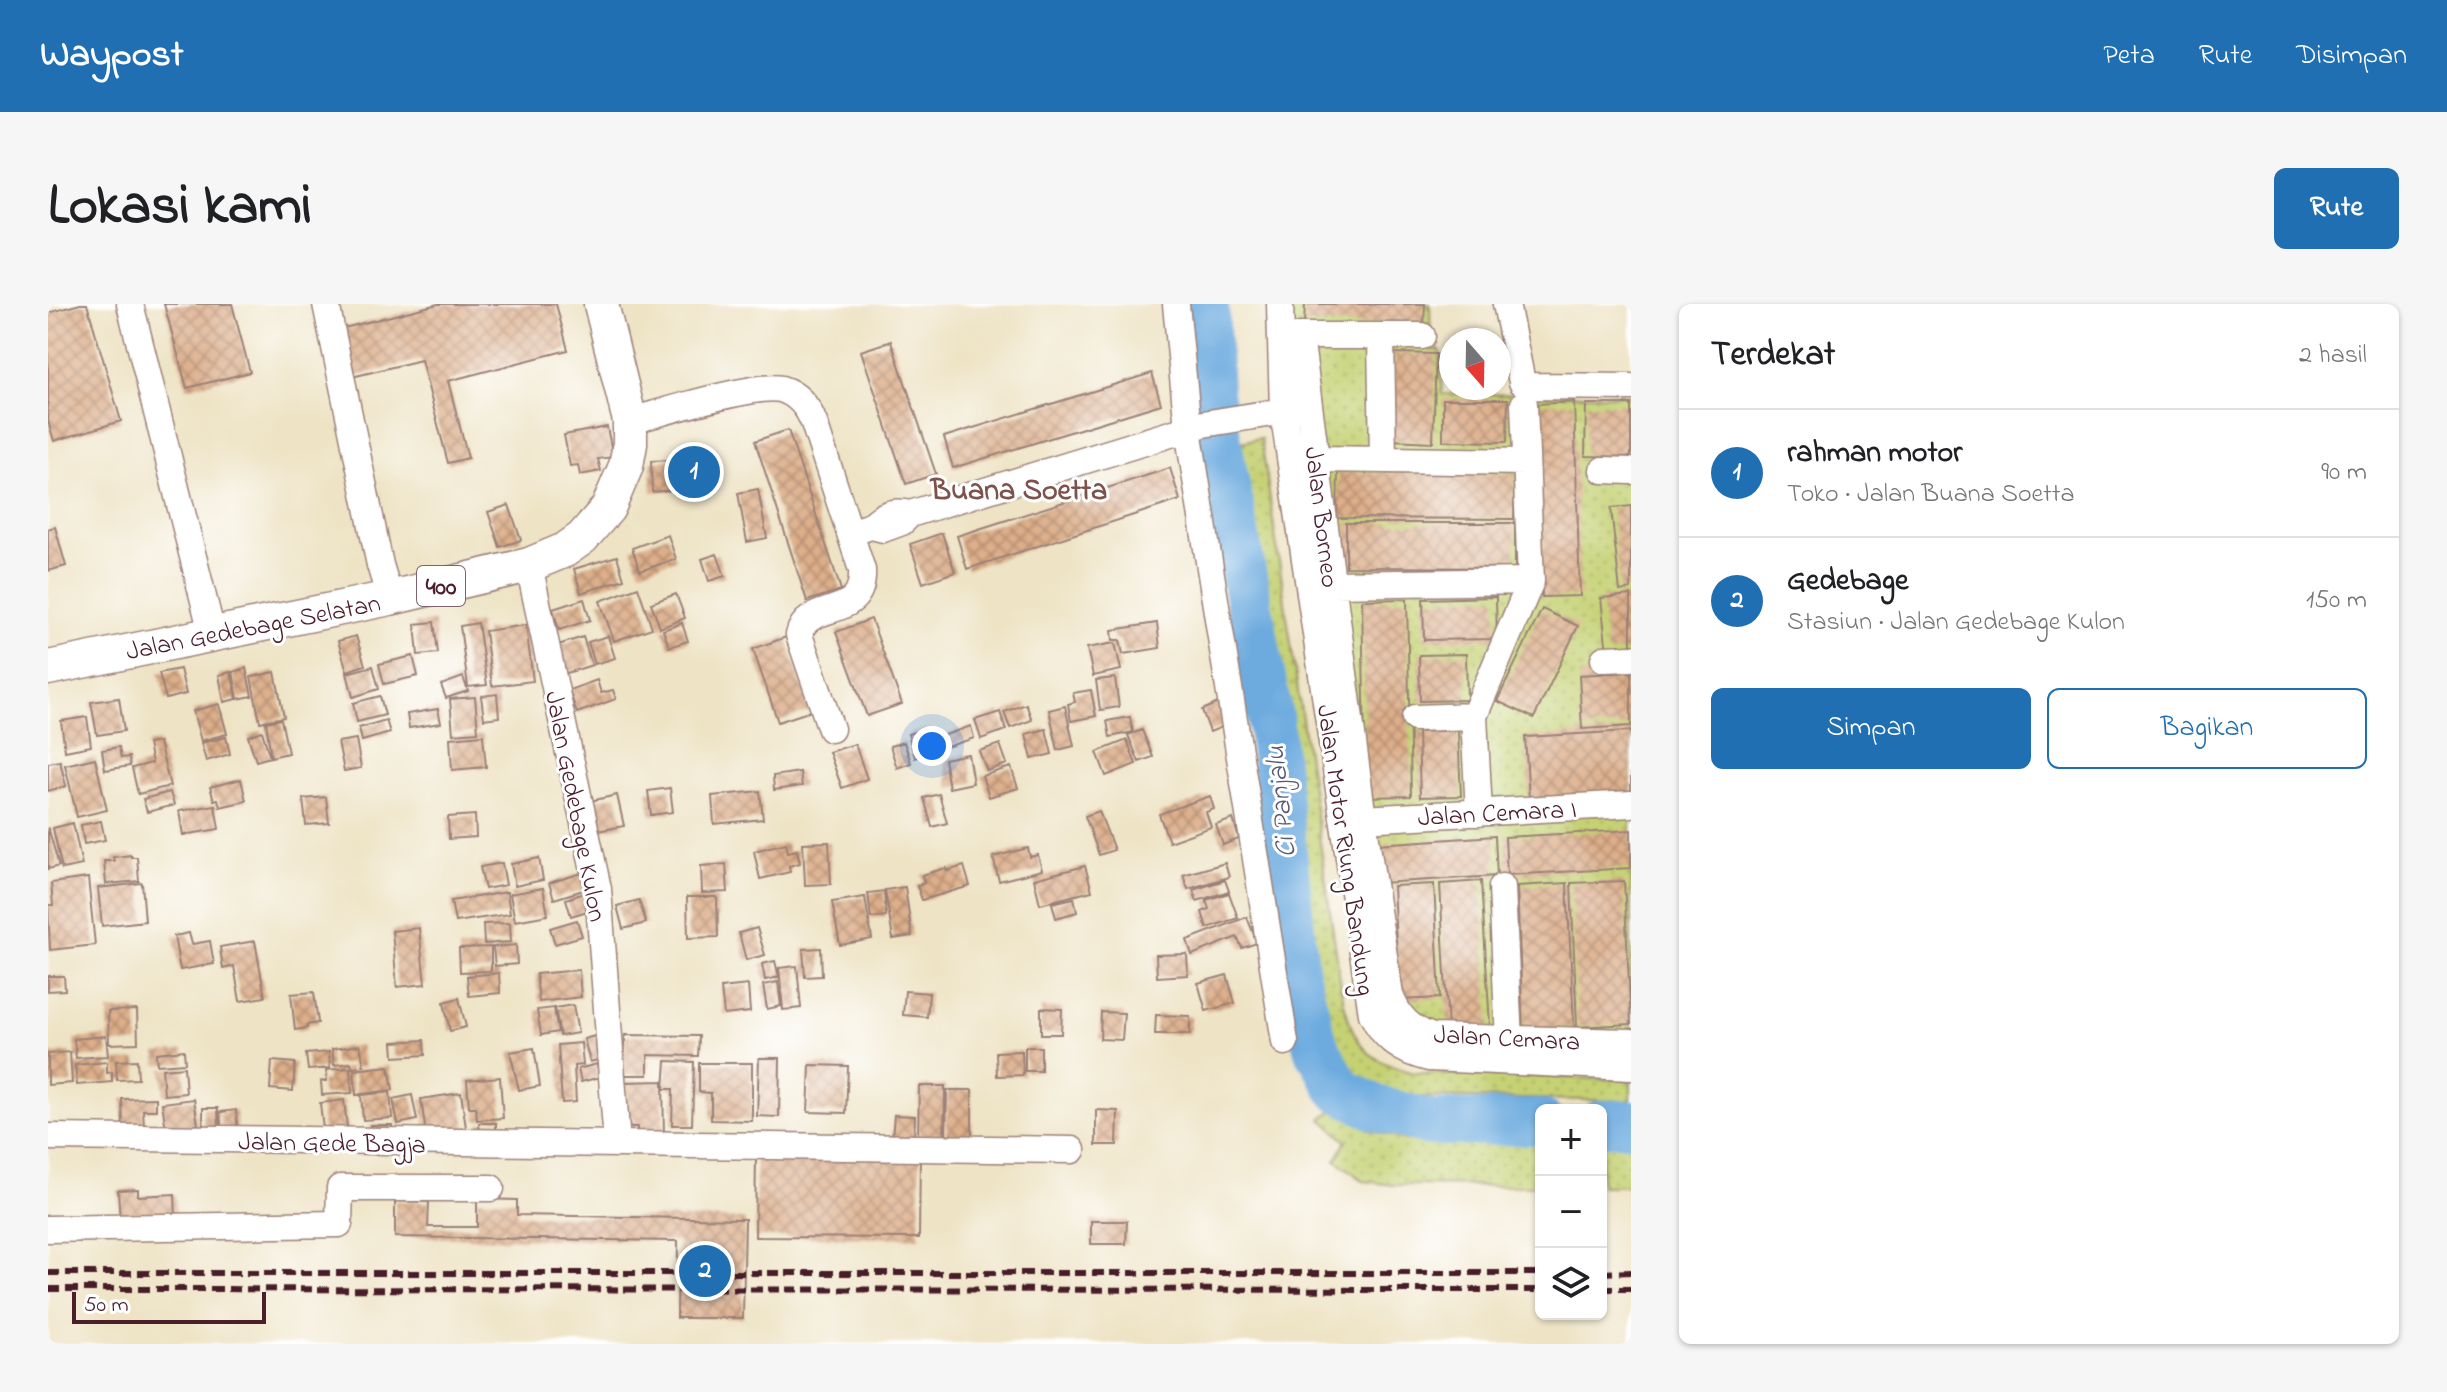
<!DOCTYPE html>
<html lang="id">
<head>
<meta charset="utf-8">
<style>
  body { margin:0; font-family:"Indie Flower",sans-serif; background:#f6f6f6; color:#202124 }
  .controls { position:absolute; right:24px; bottom:24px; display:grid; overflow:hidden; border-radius:12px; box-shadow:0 2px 6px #0004 }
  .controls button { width:72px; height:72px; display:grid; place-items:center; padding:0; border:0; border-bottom:2px solid #e0e0e0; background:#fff; color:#202124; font:40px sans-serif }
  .compass { position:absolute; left:1391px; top:24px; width:72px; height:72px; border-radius:50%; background:#fff; box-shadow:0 2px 6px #0004; rotate:160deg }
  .scale { position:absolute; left:24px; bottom:20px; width:194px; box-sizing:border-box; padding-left:8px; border:4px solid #4a1f2b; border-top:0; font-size:22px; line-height:28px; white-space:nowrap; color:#4a1f2b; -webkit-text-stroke:6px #fff; paint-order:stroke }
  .you { position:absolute; left:884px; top:442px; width:28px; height:28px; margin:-20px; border:6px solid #fff; border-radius:50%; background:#1a73e8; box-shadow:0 0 0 12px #1a73e833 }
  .badge { display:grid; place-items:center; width:52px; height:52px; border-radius:50%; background:#1f6fb2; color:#fff; font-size:26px; font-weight:700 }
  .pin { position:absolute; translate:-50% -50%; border:4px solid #fff; box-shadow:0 2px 8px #0006 }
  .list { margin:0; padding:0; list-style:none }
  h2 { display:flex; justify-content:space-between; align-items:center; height:104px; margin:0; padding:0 32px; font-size:34px }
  h2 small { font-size:26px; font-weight:400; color:#757577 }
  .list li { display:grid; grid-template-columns:52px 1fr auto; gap:24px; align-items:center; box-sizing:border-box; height:128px; padding:0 32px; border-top:2px solid #e0e0e0 }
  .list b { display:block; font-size:30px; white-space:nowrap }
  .list p { margin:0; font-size:26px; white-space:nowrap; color:#757577 }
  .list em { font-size:26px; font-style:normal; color:#757577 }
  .actions { display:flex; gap:16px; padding:24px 32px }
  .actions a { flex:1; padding:18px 0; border:2px solid #1f6fb2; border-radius:12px; text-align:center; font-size:28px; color:#1f6fb2 }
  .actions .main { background:#1f6fb2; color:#fff }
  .icon { flex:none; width:44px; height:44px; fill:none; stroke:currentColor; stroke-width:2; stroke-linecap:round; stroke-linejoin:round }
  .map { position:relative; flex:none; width:1583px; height:1040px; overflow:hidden; border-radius:12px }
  header { display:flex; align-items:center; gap:48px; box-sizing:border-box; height:112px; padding:0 40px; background:#1f6fb2; color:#fff }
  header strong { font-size:38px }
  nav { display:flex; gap:44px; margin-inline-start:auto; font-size:28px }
  .intro { display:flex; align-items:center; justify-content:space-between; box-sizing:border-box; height:192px; padding:0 48px }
  h1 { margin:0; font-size:56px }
  .button { padding:20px 36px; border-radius:12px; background:#1f6fb2; color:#fff; font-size:28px; font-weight:700 }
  main { display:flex; gap:48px; padding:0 48px }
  aside { flex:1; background:#fff; border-radius:12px; box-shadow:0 2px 6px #0004 }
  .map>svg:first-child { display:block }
</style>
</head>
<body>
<header>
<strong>Waypost</strong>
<nav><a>Peta</a><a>Rute</a><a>Disimpan</a></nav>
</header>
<div class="intro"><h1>Lokasi kami</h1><a class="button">Rute</a></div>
<main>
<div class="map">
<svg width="1583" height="1040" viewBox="0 0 1583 1040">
  <defs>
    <pattern id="grass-dots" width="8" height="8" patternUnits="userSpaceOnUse" patternTransform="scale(2)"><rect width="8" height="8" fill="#c5d173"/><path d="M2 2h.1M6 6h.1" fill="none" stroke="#abb364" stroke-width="1.8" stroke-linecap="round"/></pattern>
    <pattern id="building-cross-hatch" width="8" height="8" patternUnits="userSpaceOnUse" patternTransform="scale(2)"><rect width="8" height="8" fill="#ddaf8a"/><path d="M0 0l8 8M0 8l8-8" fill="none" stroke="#b58e71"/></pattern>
  </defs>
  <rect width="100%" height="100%" fill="#fff"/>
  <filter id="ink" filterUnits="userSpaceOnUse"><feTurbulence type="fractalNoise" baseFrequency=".0125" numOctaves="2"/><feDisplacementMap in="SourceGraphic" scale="16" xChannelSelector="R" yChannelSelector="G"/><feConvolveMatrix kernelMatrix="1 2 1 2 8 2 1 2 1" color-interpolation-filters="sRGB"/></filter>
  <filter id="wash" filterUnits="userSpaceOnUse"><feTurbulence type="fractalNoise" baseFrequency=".006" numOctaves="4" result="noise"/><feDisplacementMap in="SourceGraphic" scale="32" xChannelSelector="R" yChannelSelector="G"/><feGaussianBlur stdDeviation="1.8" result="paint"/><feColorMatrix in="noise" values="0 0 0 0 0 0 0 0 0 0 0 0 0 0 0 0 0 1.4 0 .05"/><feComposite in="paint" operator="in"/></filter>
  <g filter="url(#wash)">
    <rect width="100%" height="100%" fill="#eee3c5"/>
    <path fill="url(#grass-dots)" stroke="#88784f" stroke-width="2" d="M1239 0H1382L1383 46H1392L1394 90 1583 91V747L1366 738 1244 105Z
      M1213 134 1294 689C1303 737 1317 758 1367 769L1583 776V797L1367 793C1355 791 1341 791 1330 786 1287 768 1275 735 1264 693L1183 140Z
      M1289 802 1320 825 1358 836H1493V882L1345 881 1316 877 1288 856 1298 837 1274 815Z
      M1553 836H1583V882H1553Z"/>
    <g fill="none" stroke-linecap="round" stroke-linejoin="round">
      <path stroke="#6dabdf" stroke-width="46" d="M1158 0 1162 90 1222 412 1249 674 1268 743 1292 786 1328 804 1383 819 1493 818
        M1553 819H1583"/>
    </g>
    <g id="blocks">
      <path fill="url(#building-cross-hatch)" d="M32 0H39L73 117 6 137 0 117V9Z
        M116 0H184L202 68 139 84Z
        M390 0H508L520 46 400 77 420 154 400 159 373 56 300 74 288 26Z
        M1257 0H1377L1376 21 1256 20Z
        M843 37 888 170 858 180 813 47Z
        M1346 49 1388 50 1385 138 1343 136Z
        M1104 69 1113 100 905 164 896 133Z
        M1395 95H1460L1459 138 1395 137Z
        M1526 98 1532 292 1494 293 1488 100Z
        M1538 100H1583V153L1537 152Z
        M559 123 565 153 550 155 553 167 532 171 530 161 522 162 516 131Z
        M740 126 793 286 759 297 707 137Z
        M625 156 626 186 604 188 603 157Z
        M1122 164 1132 196 919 265 909 232Z
        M1290 168 1467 169 1466 215 1289 214Z
        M710 185 719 234 699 238 690 189Z
        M461 201 473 236 452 243 440 208Z
        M1583 202V285L1572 287 1563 204Z
        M1298 219H1467V264L1298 263Z
        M7 223 18 262 0 267V225Z
        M894 229 907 268 875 279 862 240Z
        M620 231 628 255 592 267 584 244Z
        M669 250 677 272 661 277 654 255Z
        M569 252 576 275 533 289 526 265Z
        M590 283 604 324 566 337 552 297Z
        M628 290 637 314 612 324 603 299Z
        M1583 291V346L1559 349 1553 294Z
        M1448 293 1449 335 1376 336 1375 295Z
        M536 295 542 316 511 326 505 305Z
        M1359 295 1363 492 1318 493 1314 296Z
        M1494 305 1530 322 1486 414 1449 397Z
        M823 315 854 400 819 412 788 328Z
        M386 318 390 349 370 351 367 320Z
        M430 319 439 381 420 383 412 322Z
        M634 319 640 337 621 343 615 326Z
        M1109 319 1112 344 1075 350 1072 336H1065L1064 326Z
        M478 321 485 377 444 382 437 327Z
        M308 332 317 361 299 367 290 337Z
        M560 332 567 354 547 360 540 338Z
        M535 333 544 361 516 370 507 342Z
        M738 333 763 407 730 418 705 345Z
        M1067 339 1073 366 1045 372 1039 344Z
        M1418 350 1419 396 1372 397 1371 351Z
        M365 352 370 372 336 380 331 360Z
        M325 362 331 385 305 393 299 369Z
        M198 364 204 392 190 395 185 368Z
        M132 365 138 390 118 395 111 369Z
        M183 368 189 395 176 398 171 371Z
        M227 368 236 413 212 418 203 373Z
        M1583 368V422L1534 425 1531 371Z
        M415 373 420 387 398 394 393 381Z
        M1067 374 1071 403 1052 406 1048 376Z
        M549 376 553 389 565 386 568 395 529 409 521 386Z
        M1043 386 1048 412 1023 417 1020 400 1027 398 1025 389Z
        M449 390 451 413 436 415 433 392Z
        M332 392 337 411 309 418 305 399Z
        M427 393 430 428 405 430 402 395Z
        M71 394 76 427 49 431 43 398Z
        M1170 399 1179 421 1162 428 1154 406Z
        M171 400 179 430 153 437 145 407Z
        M978 400 984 416 962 424 956 408Z
        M1017 402 1026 442 1010 446 1001 406Z
        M390 405 393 419 361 424 359 410Z
        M952 408 958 426 933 435 927 416Z
        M39 413 43 442 17 447 13 417Z
        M1082 413 1085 428 1062 433 1059 417Z
        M233 415 240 449 223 453 218 418Z
        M338 416 342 429 314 437 311 424Z
        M923 422 926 434 895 444 891 433Z
        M881 424 889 447 867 454 860 430Z
        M998 425 1004 450 984 455 978 430Z
        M1094 426 1105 453 1091 458 1080 431Z
        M1410 426 1413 492 1372 493 1370 428Z
        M214 427 222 453 208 457 200 432Z
        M1583 427V489L1481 495 1477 433Z
        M435 431 438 463 404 466 402 434Z
        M178 433 182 450 158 457 153 439Z
        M308 435 313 464 296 467 290 438Z
        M1079 436 1088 460 1058 472 1049 448Z
        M111 438 122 482 90 490 84 464 104 459 100 440Z
        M856 438 863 459 849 464 842 442Z
        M807 440 819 475 794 484 781 448Z
        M952 440 959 460 939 467 931 447Z
        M71 443 73 454 81 453 82 462 57 466 54 446Z
        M920 450 925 479 901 484 896 455Z
        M47 454 59 506 29 513 17 461Z
        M12 457 18 482 0 487V459Z
        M963 463 970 484 941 493 934 472Z
        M752 468 754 482 726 486 725 472Z
        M193 475 198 497 172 503 170 495 166 496 162 483Z
        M622 484 625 508 603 511 600 487Z
        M712 487 715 515 666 520 664 492Z
        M122 488 126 501 99 508 95 495Z
        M891 490 899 519 884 523 876 494Z
        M569 491 576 522 544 528 538 498Z
        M1162 492 1166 505 1158 508 1163 523 1121 538 1111 510Z
        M278 493 281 519 258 521 255 495Z
        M167 501 171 525 135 531 131 507Z
        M1051 507 1066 546 1051 551 1037 512Z
        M427 511 428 533 401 535 400 513Z
        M1185 515 1191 535 1175 541 1168 521Z
        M53 517 57 536 36 540 33 521Z
        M25 519 34 561 14 565 5 524Z
        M0 523 11 562 0 565Z
        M1583 526V564L1459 571 1457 533Z
        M1447 532 1449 572 1332 579 1330 540Z
        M781 538 783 580 757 581 755 539Z
        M738 539 740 548 749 546 752 559 741 562 742 568 712 575 706 547Z
        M980 544 982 553 990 551 994 566 951 577 945 553Z
        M83 551V553H89L91 577 58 580 56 557H66L65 553Z
        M491 554 495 576 467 582 463 560Z
        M454 559 458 581 437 585 432 563Z
        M1177 559 1181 573 1140 585 1135 571Z
        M678 560 680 588 654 589 653 562Z
        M916 562 922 582 874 596 869 582 876 579 874 571 898 564 899 567Z
        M1037 562 1044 587 992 600 986 575Z
        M537 568 542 584 506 595 501 579Z
        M40 574 47 641 2 646 0 601H5L3 579Z
        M1177 576 1181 587 1149 597 1145 586Z
        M1433 577 1442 722 1400 725 1392 580Z
        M1576 577 1583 720 1529 723 1523 579Z
        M94 579 97 617 54 622 50 584Z
        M1519 579 1526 723 1475 726 1469 582Z
        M1386 580 1392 694 1351 696 1345 582Z
        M857 583 864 632 845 635 837 586Z
        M495 584 500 611 467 617 462 590Z
        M836 587 838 612 823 614 820 589Z
        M459 588 462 610 407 618 403 597Z
        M540 588 546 605 523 612 518 595Z
        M1181 589 1190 614 1159 624 1154 608 1161 605 1158 596Z
        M639 593H669L670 633 640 634Z
        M817 593 824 635 792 641 784 598Z
        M1026 594 1029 608 1008 614 1004 599Z
        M591 596 598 619 575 625 569 602Z
        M1199 613 1209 639 1194 644 1189 633 1144 651 1139 636Z
        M529 616 534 632 507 640 502 624Z
        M462 619 463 638 436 640 435 620Z
        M371 624 377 680 349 683 344 627Z
        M709 624 717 651 698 656 691 629Z
        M141 629 144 640 162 637 166 660 132 666 126 632Z
        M207 637 217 693 192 697 186 662 175 665 172 643Z
        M468 641 469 660 447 662 445 643Z
        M443 643V667L412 668 411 644Z
        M773 644 774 672 757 673 755 645Z
        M1139 650 1140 671 1109 673 1108 651Z
        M727 657 731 673 717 676 714 660Z
        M749 662 753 704 735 706 731 664Z
        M531 666 533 693 491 698 488 670Z
        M451 669 452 689 421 692 419 672Z
        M1179 671 1187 699 1158 707 1150 679Z
        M0 672H16L17 686 0 687Z
        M730 678 733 702 719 705 715 681Z
        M700 681 702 708 676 711 673 684Z
        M857 687 881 689 879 713 855 711Z
        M266 688 270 719 259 721V724L247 726 243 690Z
        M411 694 418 723 402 727 396 698Z
        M525 701 530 729 512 732 507 704Z
        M506 704 510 728 493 731 489 706Z
        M993 704 1014 705 1013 730H993Z
        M89 706 90 739 61 740 60 707Z
        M1053 708 1076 709 1074 736 1052 735Z
        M1108 711 1142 712V730H1107Z
        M554 730 561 753 542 758 536 735Z
        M577 731 651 732 650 752 600 751V771H576Z
        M58 732 60 752 28 754 26 735Z
        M376 736 377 751 346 753 345 738Z
        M533 739 535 761 526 762 528 798 514 799 510 741Z
        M312 741 316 762 304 764 303 759 286 761 284 745Z
        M977 743H993V767H977Z
        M486 744 492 782 471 786 462 748Z
        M136 746 137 759 109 761 108 749Z
        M974 747 975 771 949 772 948 748Z
        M22 748 24 779 0 781V750Z
        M281 748 282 764 260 766 258 750Z
        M711 754H732L731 813 709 812Z
        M89 756 90 775 69 776 68 757Z
        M224 757 247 759 245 787 222 785Z
        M618 757 646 758 644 821H624L625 785H616Z
        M59 758V769L64 768V778L29 781 27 761Z
        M651 759H704V817L663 816V789L651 788Z
        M549 760 552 773 533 778 530 765Z
        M762 761 800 762 798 809 760 808Z
        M341 762 345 786 308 791 306 766Z
        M136 763 138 789 116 791 114 765Z
        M302 764 304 789 274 791 273 777H279L278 766Z
        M452 773 455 814 429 816 428 803H421L419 776Z
        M615 777 616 832H589V823H578L577 778Z
        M871 782H897L896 835 870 834Z
        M899 786H924V832H898Z
        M342 788 344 814 315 816 313 791Z
        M413 789 418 824 378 830 373 795Z
        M364 791 369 816 350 820 345 795Z
        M108 794V806H95L96 822 75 823 74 795Z
        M146 795 150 821 118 825 114 799Z
        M296 796 300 832 276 834 272 799Z
        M155 804H170L171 826 155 827Z
        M188 806 190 831 174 832 172 808Z
        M1048 806 1070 807 1069 841H1048Z
        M846 811 867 812 866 835 844 834Z
        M431 819H448V835L432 836Z
        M322 821H344V836L322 837Z
        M708 850 872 852 871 934 707 933Z
        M90 885V892L127 890 128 916 72 918 70 886Z
        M429 895 469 896V911L697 915 695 1014H629L630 937 347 933V897L381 898 380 923H429Z
        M1043 917H1079L1078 940H1043Z"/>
    </g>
  </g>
  <g filter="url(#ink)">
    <use href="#blocks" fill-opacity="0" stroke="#9c8178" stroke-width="2"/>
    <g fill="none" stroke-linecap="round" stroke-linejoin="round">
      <g stroke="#9c8178" stroke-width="29">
        <path id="minor" d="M82 0 164 329
          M278 0 332 261 342 294
          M1128 0 1140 125 1237 738
          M1232 0 1235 106 1324 710C1336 735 1354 748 1381 754L1583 763
          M1458 0 1474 78 1482 82 1583 83
          M1333 32 1335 156
          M1374 32H1252L1315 515 1342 691C1350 713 1362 725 1384 733L1583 738
          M582 117C613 109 707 79 733 85 750 90 760 103 766 119L814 266C817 319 759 294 751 331L783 425
          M1268 155 1478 158
          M1555 166 1583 167
          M862 210 1155 120 1249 105
          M802 229 823 222 835 225 854 218 862 210C846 206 834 210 823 222
          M481 261 550 585 569 840
          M1283 280 1483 277
          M1556 355 1583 354
          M1367 414 1426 412
          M1431 509 1426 412 1483 277 1476 100
          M1315 515 1583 500
          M1454 583 1461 737
          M0 833C341 839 683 839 1024 846
          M0 925 291 920 292 884H443"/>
      </g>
      <g stroke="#9c8178" stroke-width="37">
        <path id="major" d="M0 364 342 294 481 261 517 246 534 234 560 204 578 162 582 140V117L553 0"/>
      </g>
      <use href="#minor" stroke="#fff" stroke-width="26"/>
      <use href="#major" stroke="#fff" stroke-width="34"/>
      <path stroke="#4a1f2b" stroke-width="6" stroke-dasharray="12 6" stroke-linecap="butt" d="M0 969H1493
        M1553 969 1583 968
        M0 985 1493 986
        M1553 985H1583"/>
    </g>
  </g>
  <g text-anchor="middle" stroke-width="6" stroke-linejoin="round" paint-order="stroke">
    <rect fill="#fff" stroke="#80626b" stroke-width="2" x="369" y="262" width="48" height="40" rx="6"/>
    <g font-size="24" font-weight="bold" fill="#4a1f2b">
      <text x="393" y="290">400</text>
    </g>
    <g font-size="26" fill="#4a1f2b" stroke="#fff">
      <text transform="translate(1275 213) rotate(83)" y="9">Jalan Borneo</text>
      <text transform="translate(205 322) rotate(-11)" y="9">Jalan Gedebage Selatan</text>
      <text transform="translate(529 502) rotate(79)" y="9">Jalan Gedebage Kulon</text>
      <text transform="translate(1449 508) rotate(-3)" y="9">Jalan Cemara I</text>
      <text transform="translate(1299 546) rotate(82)" y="9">Jalan Motor Riung Bandung</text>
      <text transform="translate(1459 733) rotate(3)" y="9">Jalan Cemara</text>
      <text transform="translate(284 838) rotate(1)" y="9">Jalan Gede Bagja</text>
    </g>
    <g font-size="28" font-style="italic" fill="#585773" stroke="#fff">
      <text transform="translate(1231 498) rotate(-96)" y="10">Ci Panjalu</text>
    </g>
    <g font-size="30" font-weight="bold" fill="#7d514c" stroke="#fff">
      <text x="971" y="195">Buana Soetta</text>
    </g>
  </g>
</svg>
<div class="controls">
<button>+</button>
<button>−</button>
<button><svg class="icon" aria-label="layers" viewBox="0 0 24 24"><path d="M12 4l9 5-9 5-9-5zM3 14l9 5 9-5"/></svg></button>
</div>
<svg class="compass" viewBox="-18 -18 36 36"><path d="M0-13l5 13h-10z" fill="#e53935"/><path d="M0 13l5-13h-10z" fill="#757577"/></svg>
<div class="scale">50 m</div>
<div class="you"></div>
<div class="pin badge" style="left:646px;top:168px">1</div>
<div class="pin badge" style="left:657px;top:967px">2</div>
</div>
<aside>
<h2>Terdekat<small>2 hasil</small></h2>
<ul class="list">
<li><span class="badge">1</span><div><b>rahman motor</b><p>Toko · Jalan Buana Soetta</p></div><em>90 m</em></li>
<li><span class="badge">2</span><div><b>Gedebage</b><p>Stasiun · Jalan Gedebage Kulon</p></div><em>150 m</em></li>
</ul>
<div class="actions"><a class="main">Simpan</a><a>Bagikan</a></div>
</aside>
</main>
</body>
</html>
